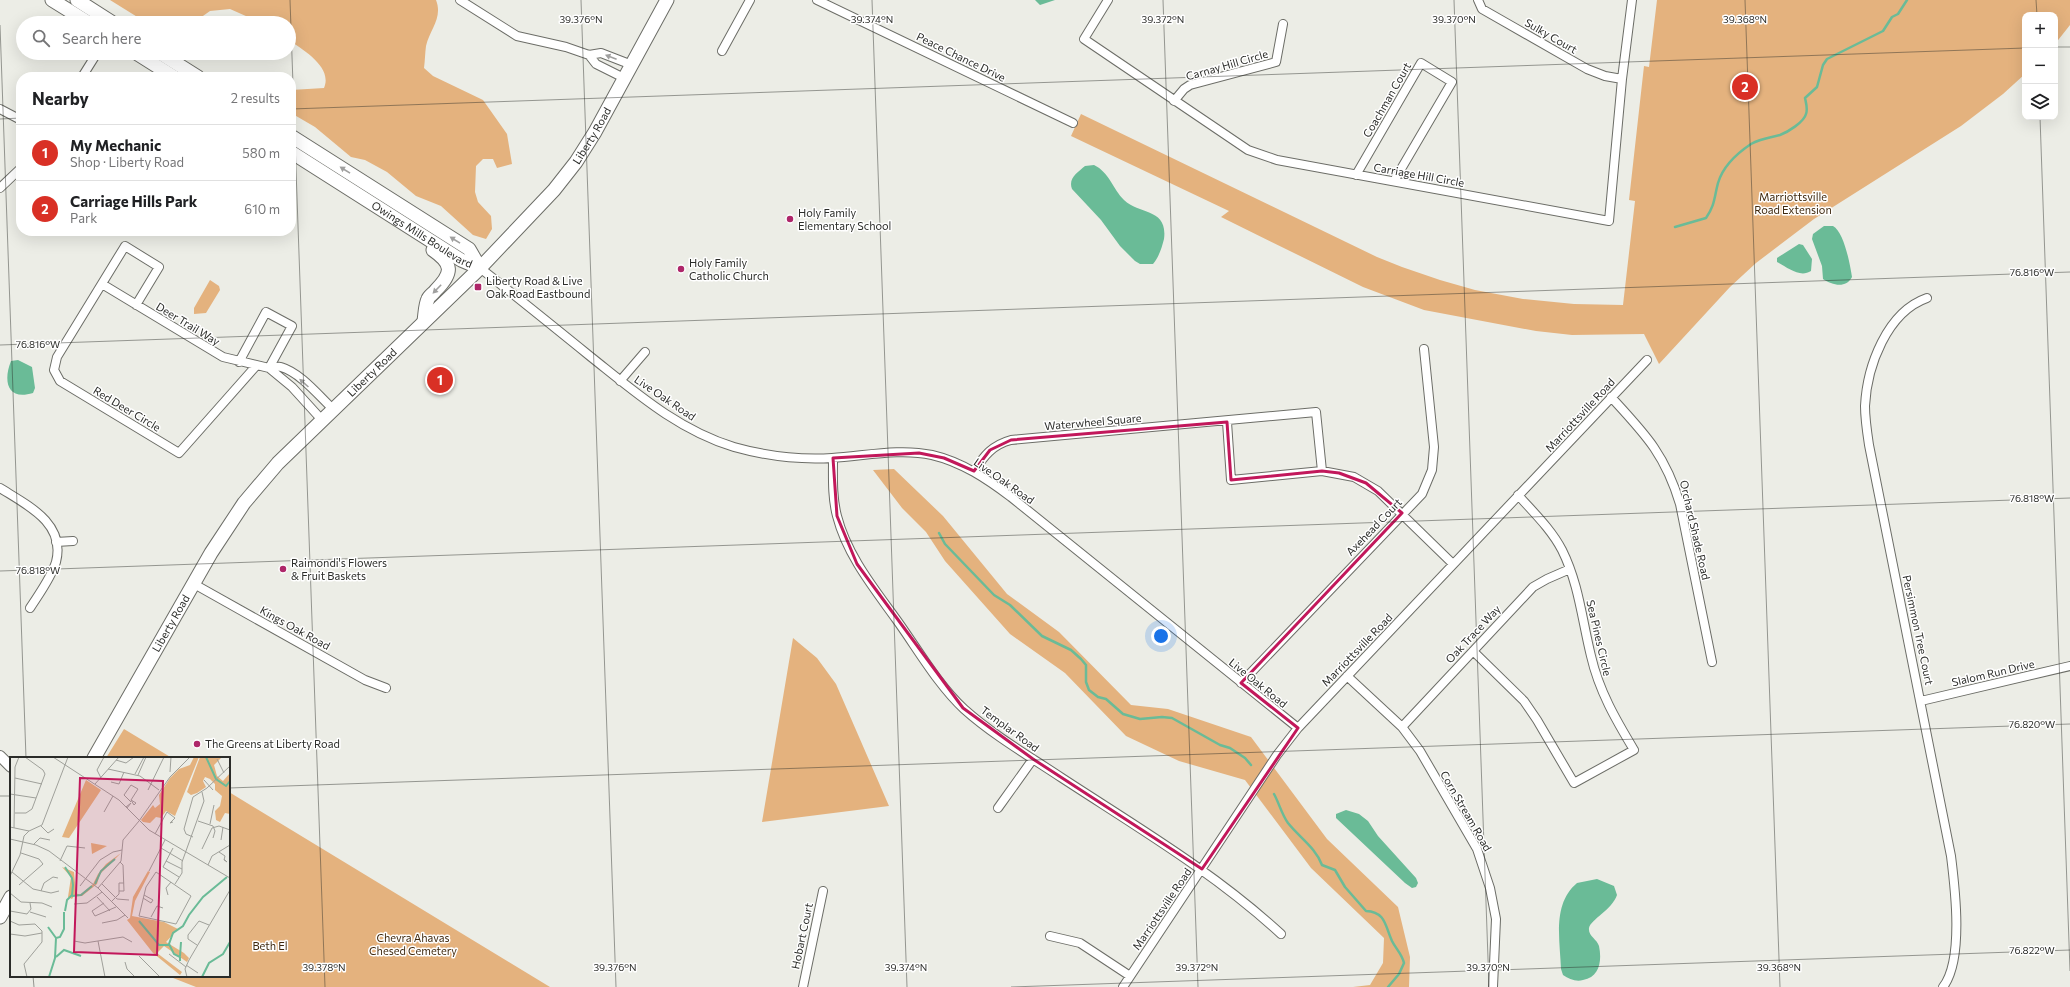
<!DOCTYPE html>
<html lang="en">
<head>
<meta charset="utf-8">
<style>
  body { margin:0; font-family:Commissioner,sans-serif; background:#f6f6f6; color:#202124 }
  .controls { position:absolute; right:12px; top:12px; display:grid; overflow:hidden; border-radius:8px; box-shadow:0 4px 16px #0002 }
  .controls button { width:36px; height:36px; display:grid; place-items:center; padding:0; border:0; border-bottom:1px solid #e0e0e0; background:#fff; color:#202124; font:20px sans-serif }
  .you { position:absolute; left:1161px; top:636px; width:14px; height:14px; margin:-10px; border:3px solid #fff; border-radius:50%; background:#1a73e8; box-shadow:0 0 0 6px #1a73e833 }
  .badge { display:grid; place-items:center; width:26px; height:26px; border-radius:50%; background:#d93025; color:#fff; font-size:13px; font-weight:700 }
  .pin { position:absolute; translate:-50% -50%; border:2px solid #fff; box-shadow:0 1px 4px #0006 }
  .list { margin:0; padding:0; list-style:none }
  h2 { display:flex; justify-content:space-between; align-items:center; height:52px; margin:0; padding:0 16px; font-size:17px }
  h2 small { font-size:13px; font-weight:400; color:#757577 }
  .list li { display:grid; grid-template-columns:26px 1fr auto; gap:12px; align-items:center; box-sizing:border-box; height:56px; padding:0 16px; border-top:1px solid #e0e0e0 }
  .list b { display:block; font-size:15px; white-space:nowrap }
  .list p { margin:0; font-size:13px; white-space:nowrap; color:#757577 }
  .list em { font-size:13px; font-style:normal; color:#757577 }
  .icon { flex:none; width:22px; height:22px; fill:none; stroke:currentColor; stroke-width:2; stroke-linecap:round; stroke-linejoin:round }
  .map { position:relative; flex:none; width:2070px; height:987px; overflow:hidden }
  .search { position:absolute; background:#fff; box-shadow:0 4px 16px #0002; left:16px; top:16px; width:280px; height:44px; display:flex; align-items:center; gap:10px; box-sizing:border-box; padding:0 14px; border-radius:22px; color:#757577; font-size:15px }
  .panel { position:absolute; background:#fff; box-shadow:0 4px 16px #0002; left:16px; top:72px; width:280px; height:164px; border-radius:16px }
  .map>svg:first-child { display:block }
</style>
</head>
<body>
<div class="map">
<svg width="2070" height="987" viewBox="0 0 2070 987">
  <rect width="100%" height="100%" fill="#ecede6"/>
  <path fill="#e4b27e" d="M110 0H436C443 18 430 29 426 46 425 53 425 61 424 68L433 76 483 100 507 134 512 164 497 168 493 159H483L476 166 475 192 478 202 491 216 492 229 486 239 473 235 441 206 416 196 387 172 365 160 351 157 315 127 291 113V90L324 88C333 67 303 50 289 40V23H262L230 9 210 11 193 23H147Z
    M1657 0H2070V25L2055 44V15H2025V74L2003 94 1961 126 1814 219 1756 263 1730 287 1659 364 1644 334 1572 335 1536 331 1424 310 1363 287 1221 217 1229 211 1071 136 1081 114 1377 257 1402 267 1440 280 1475 290 1523 299 1574 304 1623 305 1635 201 1629 200 1644 66 1649 67Z
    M210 280 219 286 220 290 206 313 194 314V308Z
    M894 469 943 516 1007 594 1059 632 1131 705 1168 709 1251 737 1327 839 1398 907 1410 957 1409 987H1353L1370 985 1383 963 1384 938 1311 868 1245 780 1179 761 1126 736 1065 673 1010 634 945 561 926 532 902 508 873 470Z
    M793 638 817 658 836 684 889 806 762 822Z
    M124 729 172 758H106Z
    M229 792 550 987H196L168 976H229Z"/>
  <path fill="#6abb97" d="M1035 0H1055L1040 5Z
    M1094 165C1109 172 1113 189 1124 200 1140 215 1168 208 1164 239 1162 247 1159 257 1153 264H1140L1135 261 1120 246 1101 220 1072 189C1068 178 1077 173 1085 166Z
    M1824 226H1833C1844 232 1850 264 1852 277 1846 289 1832 285 1823 279L1822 266 1812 239 1813 234Z
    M1799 244 1803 245 1812 259 1811 271C1800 278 1788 268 1777 262V258Z
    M18 360 32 367 35 388 33 393C7 401 3 381 11 361Z
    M1346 810 1359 814 1368 821 1378 836 1416 878 1418 883 1416 887 1412 888 1405 883 1336 818V814Z
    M1597 879 1614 886 1617 895C1612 910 1591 919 1589 928 1588 936 1597 939 1599 946 1602 960 1600 977 1583 980 1576 982 1569 979 1563 975L1561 969C1560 940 1552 904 1577 883Z"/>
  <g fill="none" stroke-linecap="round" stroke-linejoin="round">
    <path stroke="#6abb97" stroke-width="2.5" d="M1675 227 1706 218C1715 205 1714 198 1718 183 1723 166 1736 154 1751 144 1762 138 1770 138 1780 135 1788 132 1804 122 1806 114 1808 109 1806 103 1805 98L1817 87 1823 65 1827 59 1883 31 1892 17 1898 14 1907 0
      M939 533 945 544 994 595 1010 605 1042 636 1071 650 1081 659 1086 665V682L1089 690 1098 697 1106 699 1123 714 1140 719 1162 717 1172 718 1220 745 1230 748 1245 758 1251 765
      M1274 794C1279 803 1282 815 1288 823 1299 837 1316 848 1322 865L1335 870 1345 887 1366 911C1386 912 1385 926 1392 941 1396 949 1402 954 1404 963L1399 974 1388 987"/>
    <g stroke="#6c6d67" stroke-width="10">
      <path id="minor" d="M460 0 517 36 566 47 589 55 601 53 632 65
        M817 0 1073 123
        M1108 0 1084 39 1248 150 1277 160 1609 221 1622 79 1632 0
        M1478 0 1482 9 1587 69 1605 76 1622 79
        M722 51 750 0
        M589 55 596 64 624 78
        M82 77 97 53
        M1174 101 1184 89 1190 85 1276 62 1283 24
        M0 109 21 120
        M1356 175 1421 63 1452 82 1394 181
        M0 188 21 168
        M480 268C517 297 554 327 591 357 635 392 678 430 734 447 766 456 799 460 832 458 865 456 900 448 932 455 962 462 987 479 1011 497L1298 728
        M102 284 223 357 269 368 292 326 266 312 239 362
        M1927 298C1887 312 1867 366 1865 406 1865 419 1867 432 1869 445L1951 856C1955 888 1964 960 1943 987
        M136 305 159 267 125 246 57 357 54 370 60 381 179 453 256 366
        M620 381 645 352
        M1611 397C1645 434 1665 454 1680 504L1712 662
        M322 420 292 387 269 368C273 368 278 366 281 367 301 373 319 396 333 409
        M1227 422 1231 480 1322 471 1354 477 1378 491 1453 564
        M833 458C833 477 832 497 837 516 847 555 873 587 896 619 917 648 938 685 964 709 993 735 1029 756 1062 778 1137 827 1215 873 1281 934
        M974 471C984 456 992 445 1011 440L1316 412 1322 471
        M0 488C27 505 66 523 56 562 51 578 39 594 30 608
        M56 542 73 541
        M194 584 365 680 386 688
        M1473 651 1524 701 1537 720 1574 783 1634 750C1616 720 1599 691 1591 656 1582 620 1579 584 1562 550 1551 529 1534 513 1518 495
        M1347 676 1402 727 1420 751 1477 849 1490 888 1496 919 1493 987
        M1241 683 1422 494 1432 470 1434 447 1424 349
        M1921 701 2070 666
        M1402 727 1533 587 1547 579 1570 569
        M998 808 1033 759
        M1050 936 1080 943 1130 976
        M803 987 823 891
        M1123 987 1277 755 1298 728 1647 360"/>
    </g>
    <g stroke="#6c6d67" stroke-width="12">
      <path id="tertiary" d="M0 756 11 767"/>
    </g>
    <g stroke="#6c6d67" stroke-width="15">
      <g id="primary">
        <path d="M52 0 89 23"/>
        <path d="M77 0 113 23"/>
        <path d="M136 53 174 77"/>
        <path d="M160 53 198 77"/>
        <path d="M291 136 469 249 480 268"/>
        <path id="s1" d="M291 152 461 260 480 268"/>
        <path d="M424 321C425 315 425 305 428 299 429 296 434 293 436 290 453 273 453 264 433 250"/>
        <path id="s2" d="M94 758 211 553 244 503 278 463 480 268 554 190 576 162 595 132 667 0"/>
        <path d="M0 917 11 897"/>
      </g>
    </g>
    <use href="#minor" stroke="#fff" stroke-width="8"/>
    <use href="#tertiary" stroke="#fff" stroke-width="10"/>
    <use href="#primary" stroke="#fff" stroke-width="13"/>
  </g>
  <defs><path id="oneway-solid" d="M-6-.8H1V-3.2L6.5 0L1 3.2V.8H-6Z"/></defs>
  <g fill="#a0a09f">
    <use href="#oneway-solid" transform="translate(611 57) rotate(-159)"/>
    <use href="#oneway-solid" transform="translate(345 170) rotate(-148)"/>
    <use href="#oneway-solid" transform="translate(455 240) rotate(-148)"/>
    <use href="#oneway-solid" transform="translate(437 289) rotate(134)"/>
    <use href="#oneway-solid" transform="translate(304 383) rotate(-138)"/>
  </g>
  <path fill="none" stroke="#c2185b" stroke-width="3" stroke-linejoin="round" d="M1227 422 1231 480 1322 471 1339 473 1366 483 1402 513 1241 683 1298 728 1202 869 1033 759 963 708 857 564 837 516 833 458 919 453 944 458 974 471 990 450 1011 440Z"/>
  <path fill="none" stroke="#2b2c29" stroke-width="1" stroke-opacity="0.45" d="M290 0 325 987M581 0 616 987M872 0 907 987M1163 0 1198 987M1454 0 1489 987M1745 0 1780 987M2036 0 2037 15M0 25 26 758M2055 47H2070M291 109 2025 48M2040 117 2070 971M0 119 21 118M0 345 2070 272M0 571 2070 498M229 788 2070 724M0 796H11M33 976 34 987M1011 987 2070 950"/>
  <g fill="#ae2669" stroke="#fff" stroke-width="1.5">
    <circle cx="790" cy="219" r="4"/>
    <circle cx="681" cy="269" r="4"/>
    <rect x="474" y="283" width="8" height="8" rx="2"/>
    <circle cx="283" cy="569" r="4"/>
    <circle cx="197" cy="744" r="4"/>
  </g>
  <g text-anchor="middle" stroke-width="3" stroke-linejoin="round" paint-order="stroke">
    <g font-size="11" fill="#2b2c29" stroke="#fff">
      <text transform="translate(1551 36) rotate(30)" y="4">Sulky Court</text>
      <text transform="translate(961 57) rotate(26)" y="4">Peace Chance Drive</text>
      <text transform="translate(1227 65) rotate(-16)" y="4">Carnay Hill Circle</text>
      <text transform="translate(1387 100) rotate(-60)" y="4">Coachman Court</text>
      <text dy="4" stroke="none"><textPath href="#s2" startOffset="803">Liberty Road</textPath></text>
      <text transform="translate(1419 175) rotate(10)" y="4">Carriage Hill Circle</text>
      <text dy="4" stroke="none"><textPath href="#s1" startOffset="155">Owings Mills Boulevard</textPath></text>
      <text transform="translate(188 324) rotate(31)" y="4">Deer Trail Way</text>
      <text dy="4" stroke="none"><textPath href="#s2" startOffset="479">Liberty Road</textPath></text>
      <text transform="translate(665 398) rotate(34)" y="4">Live Oak Road</text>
      <text transform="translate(127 409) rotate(31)" y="4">Red Deer Circle</text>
      <text transform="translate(1580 415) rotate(-47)" y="4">Marriottsville Road</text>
      <text transform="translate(1093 422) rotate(-5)" y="4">Waterwheel Square</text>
      <text transform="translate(1004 481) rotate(35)" y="4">Live Oak Road</text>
      <text transform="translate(1374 527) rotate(-46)" y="4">Axehead Court</text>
      <text transform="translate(1695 530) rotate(77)" y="4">Orchard Shade Road</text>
      <text dy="4" stroke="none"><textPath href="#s2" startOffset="155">Liberty Road</textPath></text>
      <text transform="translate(295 628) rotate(29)" y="4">Kings Oak Road</text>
      <text transform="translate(1918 630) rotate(78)" y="4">Persimmon Tree Court</text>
      <text transform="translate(1473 634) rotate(-47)" y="4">Oak Trace Way</text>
      <text transform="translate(1599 638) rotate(77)" y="4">Sea Pines Circle</text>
      <text transform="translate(1357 650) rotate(-46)" y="4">Marriottsville Road</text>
      <text transform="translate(1993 673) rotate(-13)" y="4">Slalom Run Drive</text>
      <text transform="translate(1258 683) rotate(39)" y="4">Live Oak Road</text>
      <text transform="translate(1010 729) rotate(36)" y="4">Templar Road</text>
      <text transform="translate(1466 811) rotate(60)" y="4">Corn Stream Road</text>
      <text transform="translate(1162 909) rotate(-56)" y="4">Marriottsville Road</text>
      <text transform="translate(802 936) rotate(-78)" y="4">Hobart Court</text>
    </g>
    <g font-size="11" fill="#3e280e" stroke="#fff">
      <text x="1793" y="201">Marriottsville<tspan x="1793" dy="13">Road Extension</tspan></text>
      <text x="413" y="942">Chevra Ahavas<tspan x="413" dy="13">Chesed Cemetery</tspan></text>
      <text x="270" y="950">Beth El</text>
    </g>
    <g font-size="11" fill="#2b2c29" stroke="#fff" text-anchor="start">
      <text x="798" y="217">Holy Family<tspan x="798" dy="13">Elementary School</tspan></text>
      <text x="689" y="267">Holy Family<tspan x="689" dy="13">Catholic Church</tspan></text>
      <text x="486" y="285">Liberty Road &amp; Live<tspan x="486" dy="13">Oak Road Eastbound</tspan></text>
      <text x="291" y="567">Raimondi's Flowers<tspan x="291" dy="13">&amp; Fruit Baskets</tspan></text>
      <text x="205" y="748">The Greens at Liberty Road</text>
    </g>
  </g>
  <g transform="translate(10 757)">
    <rect width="220" height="220" fill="#ecede6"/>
    <path d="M184 0H189L165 59 156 54 151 61 146 60 140 66 133 65 131 63 143 48 145 51 150 47 149 38 160 21 169 12 180 8ZM190 0H212L204 8 207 19 213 24 220 16V57L215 56 210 65 206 63 205 54 210 49 212 39 205 33V27L200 22 195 20 193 24 196 30 187 36 181 38 177 35ZM76 23 91 33 59 81 52 80ZM81 86 97 89 82 97ZM111 96 90 117 87 127 72 139H64L62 142 58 140 61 120 52 110 64 115 66 136 70 138 83 127 88 117 96 107ZM138 114 140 115 125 144 122 159 154 165 168 172 156 185 174 196 179 201 177 205 154 189 147 196 172 215 170 218 143 196 117 163 120 161 123 140Z" fill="#e4b27e"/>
    <path fill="none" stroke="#6abb97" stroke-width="2" d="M196 0 206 22 216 29 220 24M85 127 91 114 105 102M62 139 71 138 82 129M55 154 57 143 62 138 63 128 62 121 55 110M129 164 149 188H159M38 170 46 181M170 199 171 185M46 200 54 193 71 199M170 204V200L164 197 159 187 163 176 173 169 179 158 193 140 217 120M39 220 45 201 46 181 50 180 54 172V155M192 220 199 206 213 197 220 185"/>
    <path fill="none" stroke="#9fa09a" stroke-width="1" d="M43 0 109 43 139 73 220 121M207 2 214 16M106 3 116 6 124 0M98 12 130 19 149 33M160 15 161 0M125 17 134 0M128 18 136 0M5 21 32 27M91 21 87 13 94 0M194 23 203 33M101 25 109 27 114 15M85 27 109 0M138 33 154 0M0 37 26 41M121 43 126 46 124 48 121 43 128 32M121 45 114 38 121 28 128 32M116 50 121 46 117 51M94 55 103 39M5 56H16L22 52 35 17 33 13 15 0M129 64 160 20 180 0M188 64 203 69 205 74 203 81M200 67 204 48M31 69 38 76 44 72M0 70 19 74 32 68 58 0M4 71 5 10 9 0M145 77 157 55 165 61 160 66 163 65M183 80 176 77 174 72 183 40 197 31 220 9M0 82 26 88 39 94 88 131 118 161M211 83 213 70M24 87 30 81 40 83M151 91 173 104M163 91 153 110 169 120M192 92 202 71 209 69 220 73M209 95 215 99 214 103 217 105 214 102M50 104 57 89 75 91M156 104 172 112M198 108 202 99 220 88M139 114 155 83M2 115 23 132 41 136 49 134M146 115 181 139 166 167 129 159 136 130ZM0 119 10 98 14 79 19 74M92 127 107 142 119 143M165 127 172 116V105L194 44 192 35M9 128 33 107 29 102 11 96M70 129 90 103 103 95 112 93M88 131 111 104 113 83 129 64M31 134 34 126 43 120 48 121M109 134H114L113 108 110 105M0 136 11 145 32 146 42 150M158 138 156 131 161 125M87 140 100 154M133 141 141 146 143 143 134 138M101 145 109 137V126H114M94 146 82 154 85 159 106 150M64 147 77 146 92 135M0 154 17 157 21 152 20 146M20 155 36 160M141 160 147 149 153 151M0 164 9 168 25 167 32 174V185L14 207 17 220M92 166 107 163 115 158M0 177 15 179 32 176M64 184 75 186 113 180 122 185M88 184 95 220M187 188 178 182V178L189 164 199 168M159 197 176 210M129 199 150 220M115 205 117 212 125 220M176 208 188 216M177 220 175 212 179 203 220 133"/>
    <path fill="#c2185b" fill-opacity="0.15" stroke="#c2185b" stroke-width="2" d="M70 21 153 24 147 198 64 195Z"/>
    <rect width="220" height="220" fill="none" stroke="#2b2c29" stroke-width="2"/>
  </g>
  <g font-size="10" text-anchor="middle" fill="#2b2c29" stroke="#fff" stroke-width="3" stroke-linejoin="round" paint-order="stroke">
    <text x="581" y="23">39.376°N</text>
    <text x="872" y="23">39.374°N</text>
    <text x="1163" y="23">39.372°N</text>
    <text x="1454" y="23">39.370°N</text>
    <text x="1745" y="23">39.368°N</text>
    <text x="2032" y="276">76.816°W</text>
    <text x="38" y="348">76.816°W</text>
    <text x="2032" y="502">76.818°W</text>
    <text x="38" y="574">76.818°W</text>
    <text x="2032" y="728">76.820°W</text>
    <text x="2032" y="954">76.822°W</text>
    <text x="324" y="971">39.378°N</text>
    <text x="615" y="971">39.376°N</text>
    <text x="906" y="971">39.374°N</text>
    <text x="1197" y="971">39.372°N</text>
    <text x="1488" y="971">39.370°N</text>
    <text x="1779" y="971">39.368°N</text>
  </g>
</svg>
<div class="controls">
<button>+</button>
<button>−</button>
<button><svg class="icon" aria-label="layers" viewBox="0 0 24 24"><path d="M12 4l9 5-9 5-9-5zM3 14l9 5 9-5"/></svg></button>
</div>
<div class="you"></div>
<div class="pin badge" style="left:440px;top:380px">1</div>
<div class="pin badge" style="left:1745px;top:87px">2</div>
<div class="search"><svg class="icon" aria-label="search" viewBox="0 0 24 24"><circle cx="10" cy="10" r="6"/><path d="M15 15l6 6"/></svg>Search here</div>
<section class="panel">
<h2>Nearby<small>2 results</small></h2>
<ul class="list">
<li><span class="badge">1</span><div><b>My Mechanic</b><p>Shop · Liberty Road</p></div><em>580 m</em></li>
<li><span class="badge">2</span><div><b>Carriage Hills Park</b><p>Park</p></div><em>610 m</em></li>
</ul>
</section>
</div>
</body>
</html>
